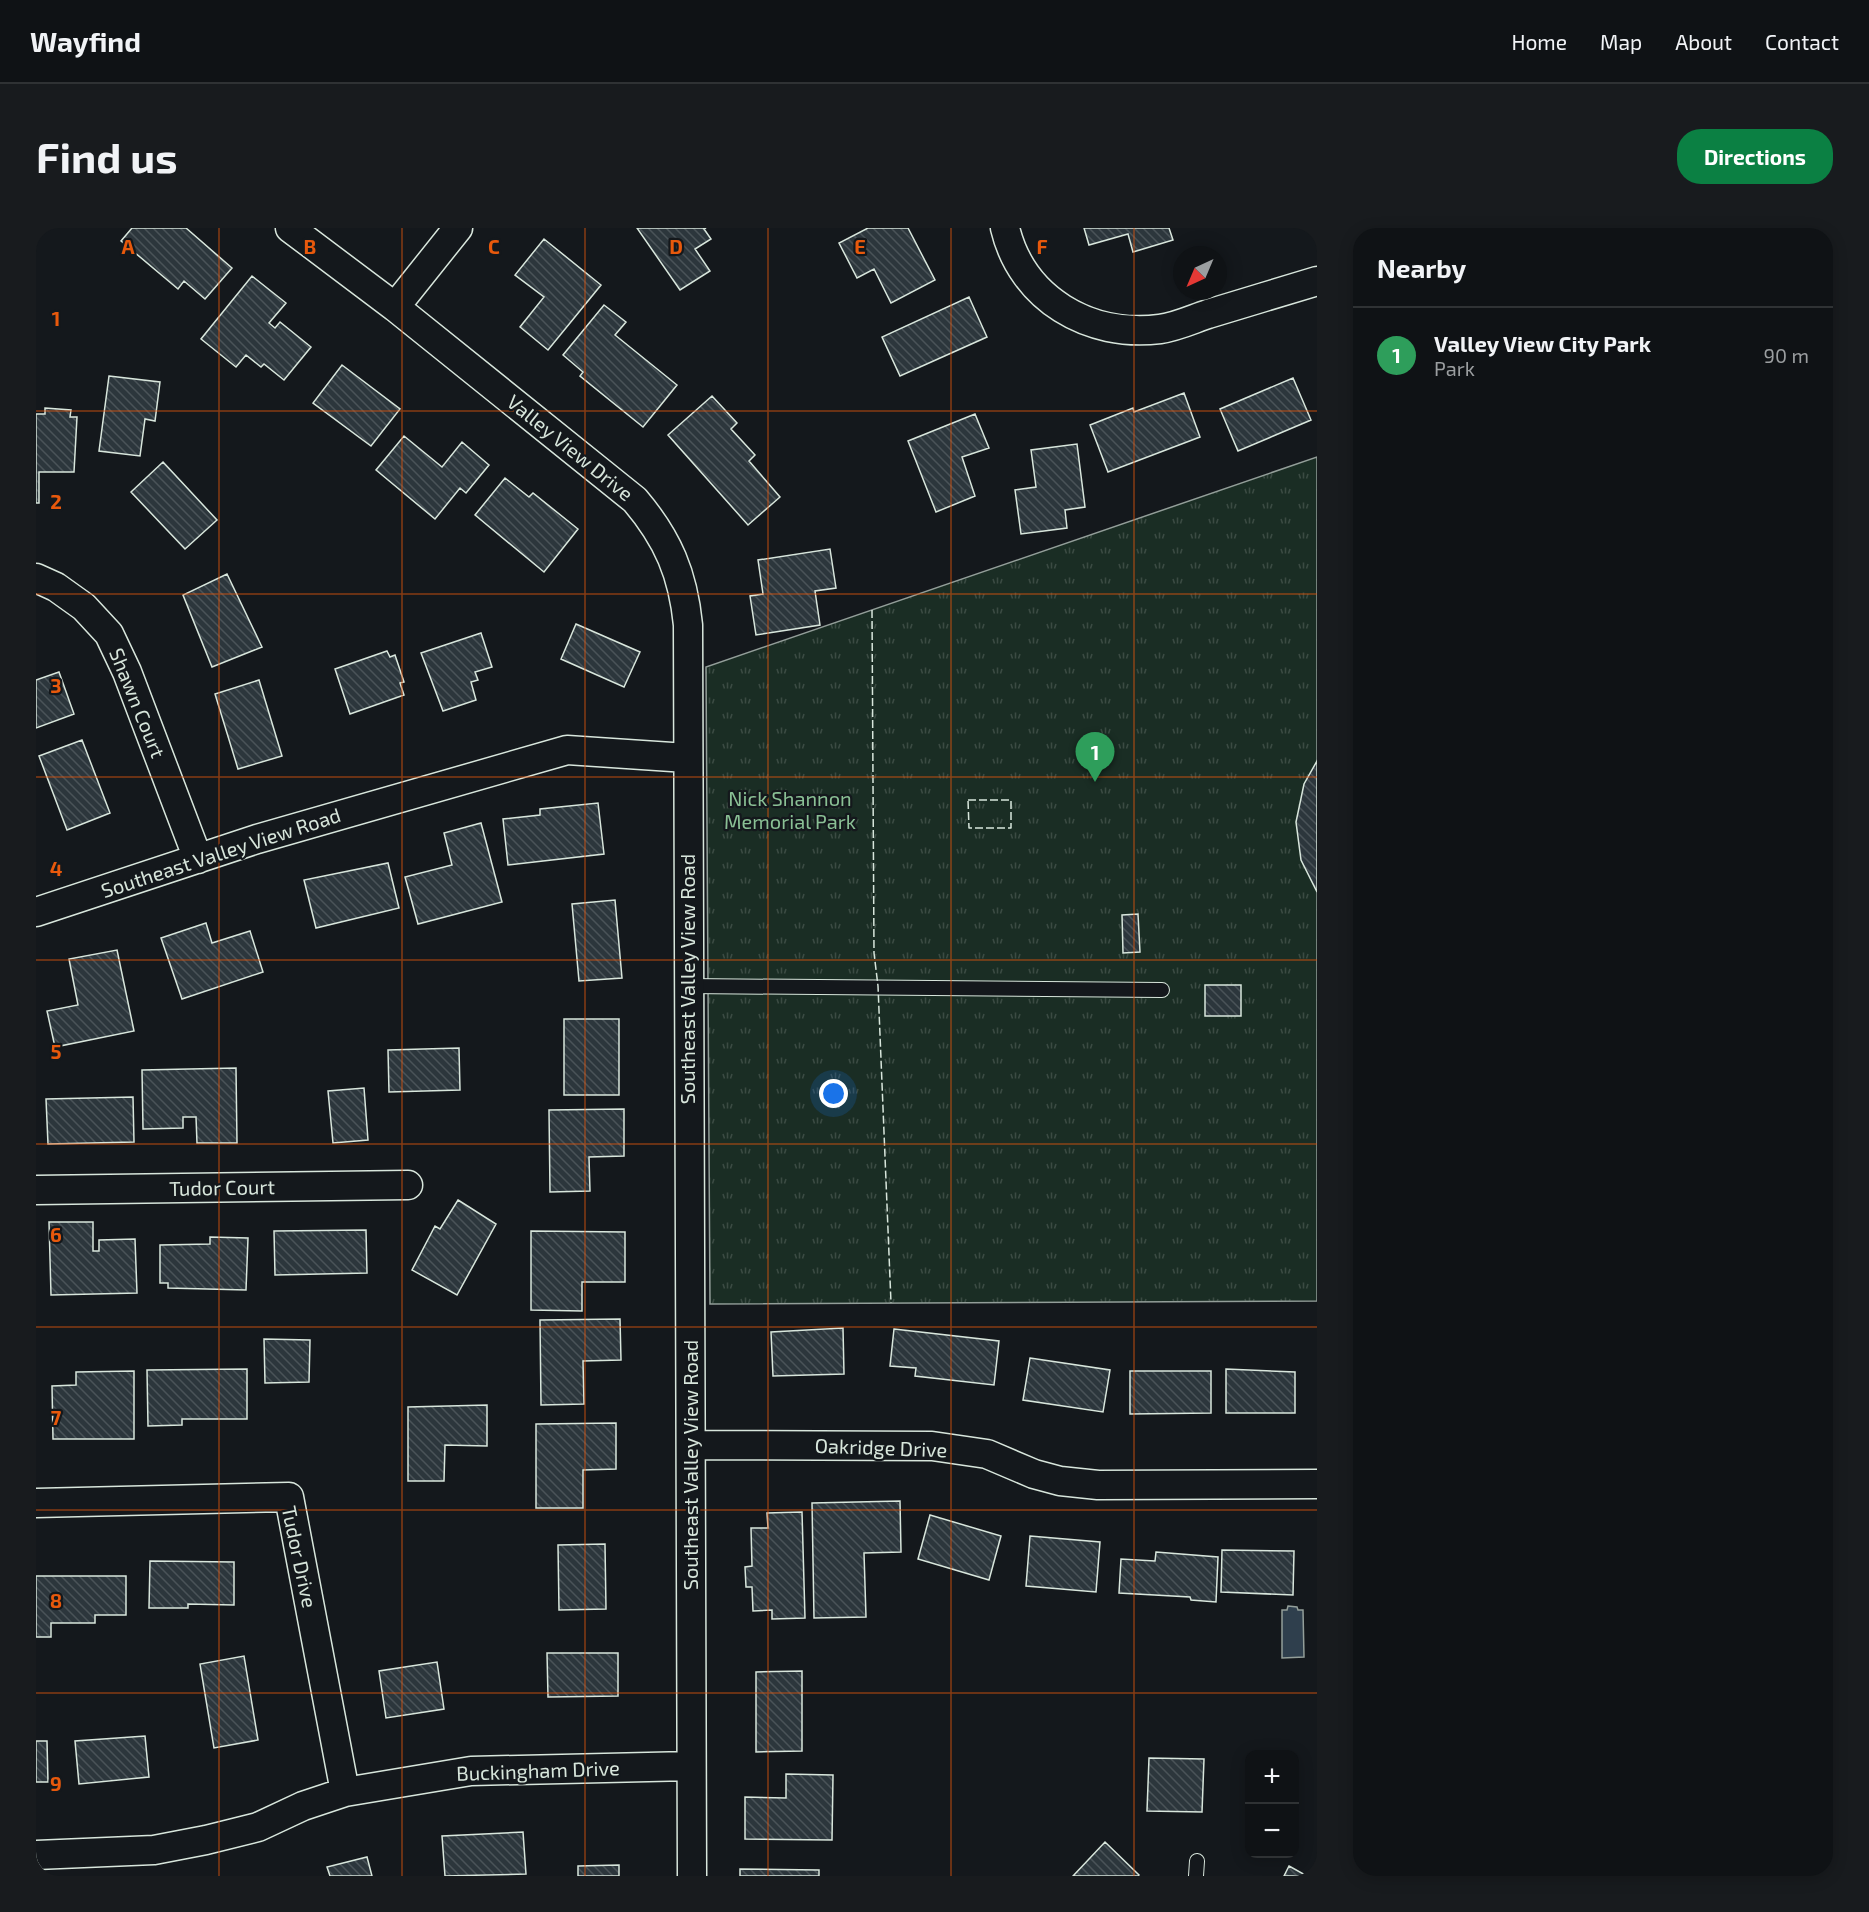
<!DOCTYPE html>
<html lang="en">
<head>
<meta charset="utf-8">
<style>
  body { margin:0; font-family:"Exo 2",sans-serif; background:#181b1e; color:#f1f3f6 }
  .controls { position:absolute; right:18px; bottom:18px; display:grid; overflow:hidden; border-radius:12px; box-shadow:0 3px 15px #0003 }
  .controls button { width:54px; height:54px; display:grid; place-items:center; padding:0; border:0; border-bottom:2px solid #2f3234; background:#0f1215; color:#f1f3f6; font:30px sans-serif }
  .compass { position:absolute; left:1137px; top:18px; width:54px; height:54px; border-radius:50%; background:#0f1215; box-shadow:0 3px 15px #0003; rotate:224deg }
  .you { position:absolute; left:798px; top:866px; width:21px; height:21px; margin:-15px; border:4px solid #fff; border-radius:50%; background:#1a73e8; box-shadow:0 0 0 9px #1a73e833 }
  .badge { display:grid; place-items:center; width:39px; height:39px; border-radius:50%; background:#0b8043; color:#fff; font-size:20px; font-weight:700 }
  .pin { position:absolute; translate:-50% -50px; filter:drop-shadow(0 2px 3px #0008) }
  .pin::after { content:''; position:absolute; top:32px; width:21px; height:18px; background:inherit; clip-path:polygon(0 0,100% 0,50% 100%) }
  .list { margin:0; padding:0; list-style:none }
  h2 { display:flex; justify-content:space-between; align-items:center; height:78px; margin:0; padding:0 24px; font-size:26px }
  h2 small { font-size:20px; font-weight:400; color:#9b9ea0 }
  .list li { display:grid; grid-template-columns:39px 1fr auto; gap:18px; align-items:center; box-sizing:border-box; height:96px; padding:0 24px; border-top:2px solid #2f3234 }
  .list b { display:block; font-size:22px; white-space:nowrap }
  .list p { margin:0; font-size:20px; white-space:nowrap; color:#9b9ea0 }
  .list em { font-size:20px; font-style:normal; color:#9b9ea0 }
  .map { position:relative; flex:none; width:1281px; height:1648px; overflow:hidden; border-radius:24px }
  header { display:flex; align-items:center; gap:36px; box-sizing:border-box; height:84px; padding:0 30px; background:#0f1215; border-bottom:2px solid #2f3234 }
  header strong { font-size:28px }
  nav { display:flex; gap:33px; margin-inline-start:auto; font-size:21px }
  .intro { display:flex; align-items:center; justify-content:space-between; box-sizing:border-box; height:144px; padding:0 36px }
  h1 { margin:0; font-size:42px }
  .button { padding:15px 27px; border-radius:24px; background:#0b8043; color:#fff; font-size:21px; font-weight:700 }
  main { display:flex; gap:36px; padding:0 36px }
  aside { flex:1; background:#0f1215; border-radius:24px; box-shadow:0 3px 15px #0003 }
  .map>svg:first-child { display:block }
</style>
</head>
<body>
<header>
<strong>Wayfind</strong>
<nav><a>Home</a><a>Map</a><a>About</a><a>Contact</a></nav>
</header>
<div class="intro"><h1>Find us</h1><a class="button">Directions</a></div>
<main>
<div class="map">
<svg width="1281" height="1648" viewBox="0 0 1281 1648">
  <defs>
    <pattern id="park-tufts" width="24" height="20" patternUnits="userSpaceOnUse" patternTransform="scale(1.5)"><rect width="24" height="20" fill="#1a2d24"/><path d="M3 7l-1-3M5 7V3M7 7l1-3M15 17l-1-3M17 17v-4M19 17l1-3" fill="none" stroke="#3b4b43"/></pattern>
    <pattern id="building-back-hatch" width="6" height="6" patternUnits="userSpaceOnUse" patternTransform="scale(1.5)"><rect width="6" height="6" fill="#2c363c"/><path d="M-1 5l2 2M0 0l6 6M5-1l2 2" fill="none" stroke="#4a5358"/></pattern>
  </defs>
  <rect width="100%" height="100%" fill="#14181c"/>
  <path fill="url(#park-tufts)" stroke="#939e99" stroke-width="1.5" d="M1281 229V1073L674 1076 670 439Z"/>
  <path fill="#2f3f4d" stroke="#939e99" stroke-width="1.5" d="M1252 1378 1261 1379 1262 1382H1267L1268 1429 1246 1430V1382H1251Z"/>
  <path fill="url(#building-back-hatch)" stroke="#d8e6dc" stroke-width="1.5" d="M96 0H150L196 40 169 71 148 53 142 61 85 13Z
    M601 0H670L668 1 675 11 659 21 674 43 644 62Z
    M832 0H872L899 52 855 75 838 41 821 50 803 15Z
    M1048 0H1133L1137 12 1097 24 1092 6 1053 17Z
    M508 11 565 57 512 122 484 99 508 69 479 47Z
    M216 48 250 75 233 95 239 100 244 94 275 119 248 152 228 136 225 139 210 127 200 139 165 111Z
    M933 69 951 109 864 148 846 109Z
    M568 77 590 94 579 107 641 157 607 199 544 148 547 144 527 127Z
    M306 137 364 181 335 218 277 175Z
    M73 148 124 154 119 193 109 191 104 228 63 223Z
    M1257 150 1275 192 1202 223 1184 181Z
    M1148 165 1164 209 1072 244 1054 197 1097 180 1098 184Z
    M676 168 701 195 695 201 719 227 713 233 744 269 712 297 632 207Z
    M9 180 35 182 34 189H41L38 244H3V275H0V186H9Z
    M939 186 953 220 926 229 939 268 900 284 872 213Z
    M368 208 406 239 426 214 453 237 430 265 424 260 399 291 340 242Z
    M1041 216 1049 279 1029 282 1031 300 985 306 979 262 1000 259 995 222Z
    M127 234 181 292 149 321 95 264Z
    M469 250 493 269 497 265 542 301 508 344 439 287Z
    M794 321 800 360 779 363 784 397 720 407 714 368 727 366 722 332Z
    M191 346 226 419 176 439 147 367Z
    M540 396 604 424 588 459 525 431Z
    M445 405 456 439 439 444 442 452 435 454 440 472 407 483 385 425Z
    M351 423 354 429 359 427 368 454 364 455 368 467 314 486 299 441Z
    M23 444 38 486 0 500V452Z
    M223 452 246 528 202 541 179 466Z
    M46 512 74 585 31 602 3 528Z
    M1281 533V664L1265 632 1260 594 1268 556Z
    M562 575 568 626 472 637 467 591 504 587V581Z
    M445 595 466 674 382 696 369 649 416 637 408 605Z
    M352 635 363 680 280 700 268 652Z
    M579 672 586 750 543 753 536 676Z
    M1102 686 1104 724 1087 725 1086 687Z
    M170 695 176 715 214 703 227 744 146 771 125 710Z
    M81 722 98 803 19 819 11 783 42 777 33 731Z
    M1169 757H1205V788H1169Z
    M528 791H583V867H528Z
    M423 820 424 862 353 864 352 822Z
    M200 840 201 915H161L160 889H147V900L107 901 106 842Z
    M328 860 332 912 297 915 292 863Z
    M97 869 98 914 12 916 10 871Z
    M588 881V928L553 929 554 963 514 964 513 882Z
    M422 972 460 996 421 1067 376 1042 399 998 404 1001Z
    M13 994H57V1023H63V1012L99 1011 101 1065 15 1067Z
    M330 1002 331 1045 239 1047 238 1003Z
    M495 1003 589 1004V1054H546V1083L495 1082Z
    M174 1009 212 1010 210 1062 132 1060V1055H124V1017L174 1016Z
    M584 1091 585 1132 547 1133 548 1176 505 1177 504 1092Z
    M807 1100 808 1146 737 1148 735 1104Z
    M858 1101 963 1113 958 1157 879 1148 880 1140 854 1138Z
    M228 1111 274 1112 273 1154 229 1155Z
    M994 1130 1074 1142 1067 1184 987 1172Z
    M211 1141V1191H146V1197L112 1198 111 1142Z
    M1190 1141 1259 1144V1185H1190Z
    M98 1143V1211H17L16 1158 40 1157V1144Z
    M1094 1143H1175V1185L1094 1186Z
    M451 1177V1218L409 1217 408 1253H372V1179Z
    M580 1195V1241L547 1242V1280H500V1196Z
    M864 1273 865 1324 828 1325 830 1389 778 1390 776 1275Z
    M766 1284 769 1390 736 1391V1382L717 1383 716 1359H710L709 1339 716 1338 715 1300H732L731 1285Z
    M894 1287 965 1308 953 1352 882 1331Z
    M994 1308 1064 1314 1060 1364 990 1358Z
    M569 1316 570 1381 523 1382 522 1317Z
    M1186 1322 1258 1323 1257 1367 1185 1364Z
    M1120 1324 1182 1329 1180 1374 1155 1372 1154 1369 1083 1365 1085 1331 1119 1333Z
    M114 1333 198 1334V1377L152 1376V1380H113Z
    M0 1348H90V1387H59V1395H15V1409H0Z
    M511 1425H582V1468L512 1469Z
    M208 1428 222 1512 178 1520 164 1436Z
    M401 1434 408 1481 350 1490 343 1443Z
    M766 1443V1523L720 1524V1444Z
    M109 1508 113 1549 43 1556 39 1513Z
    M0 1513H11L12 1554H0Z
    M1113 1530 1168 1531 1166 1584 1111 1583Z
    M750 1546 797 1547 796 1612 709 1611V1569L750 1570Z
    M487 1604 490 1646 409 1648 406 1608Z
    M1069 1614 1103 1647 1102 1648H1037Z
    M331 1629 336 1648H294L291 1639Z
    M583 1637V1648H542V1638Z
    M1253 1638 1271 1648H1248Z
    M704 1641 783 1642V1648H704Z"/>
  <g fill="none" stroke-linecap="round" stroke-linejoin="round">
    <g stroke="#d8e6dc" stroke-width="16">
      <path id="lane" d="M652 758 1126 762
        M1160 1648 1161 1633"/>
    </g>
    <g stroke="#d8e6dc" stroke-width="31">
      <path id="street" d="M254 0 359 79 599 272C632 311 647 346 652 397L656 1648
        M969 0C986 71 1053 110 1124 101 1140 99 1157 91 1172 86 1208 75 1245 64 1281 53
        M359 79 422 0
        M0 350 20 359 48 379 73 406 91 444 162 631
        M0 684 221 611 531 522 651 530
        M0 962 372 957
        M655 1217 896 1218 951 1226 998 1246 1024 1253 1062 1257 1281 1256
        M0 1275 253 1269 309 1564
        M0 1627 118 1622 170 1612 222 1599 267 1578 309 1564 435 1543 655 1538"/>
    </g>
    <use href="#lane" stroke="#14181c" stroke-width="14"/>
    <use href="#street" stroke="#14181c" stroke-width="28"/>
    <path stroke="#d8e6dc" stroke-width="1.5" stroke-dasharray="8 3" stroke-linecap="butt" d="M836 382 838 725 842 758 855 1075
      M932 572H975V600H933Z"/>
  </g>
  <path fill="none" stroke="#e8590c" stroke-width="1.5" stroke-opacity="0.55" d="M183 0V1648M366 0V1648M549 0V1648M732 0V1648M915 0V1648M1098 0V1648M0 183H1281M0 366H1281M0 549H1281M0 732H1281M0 916H1281M0 1099H1281M0 1282H1281M0 1465H1281"/>
  <g text-anchor="middle" stroke-width="4.5" stroke-linejoin="round" paint-order="stroke">
    <g font-size="20" fill="#d8e6dc" stroke="#14181c">
      <text transform="translate(534 220) rotate(39)" y="7">Valley View Drive</text>
      <text transform="translate(101 475) rotate(68)" y="7">Shawn Court</text>
      <text transform="translate(185 625) rotate(-18)" y="7">Southeast Valley View Road</text>
      <text transform="translate(652 751) rotate(-90)" y="7">Southeast Valley View Road</text>
      <text transform="translate(186 960) rotate(-1)" y="7">Tudor Court</text>
      <text transform="translate(845 1220) rotate(2)" y="7">Oakridge Drive</text>
      <text transform="translate(655 1237) rotate(-90)" y="7">Southeast Valley View Road</text>
      <text transform="translate(263 1329) rotate(78)" y="7">Tudor Drive</text>
      <text transform="translate(502 1543) rotate(-2)" y="7">Buckingham Drive</text>
    </g>
    <g font-size="20" fill="#8ac095" stroke="#14181c">
      <text x="754" y="578">Nick Shannon<tspan x="754" dy="23">Memorial Park</tspan></text>
    </g>
  </g>
  <g font-size="20" text-anchor="middle" font-weight="bold" fill="#e8590c" stroke="#14181c" stroke-width="4.5" stroke-linejoin="round" paint-order="stroke">
    <text x="92" y="26">A</text>
    <text x="274" y="26">B</text>
    <text x="458" y="26">C</text>
    <text x="640" y="26">D</text>
    <text x="824" y="26">E</text>
    <text x="1006" y="26">F</text>
    <text x="20" y="98">1</text>
    <text x="20" y="281">2</text>
    <text x="20" y="465">3</text>
    <text x="20" y="648">4</text>
    <text x="20" y="831">5</text>
    <text x="20" y="1014">6</text>
    <text x="20" y="1197">7</text>
    <text x="20" y="1380">8</text>
    <text x="20" y="1563">9</text>
  </g>
</svg>
<div class="controls">
<button>+</button>
<button>−</button>
</div>
<svg class="compass" viewBox="-18 -18 36 36"><path d="M0-13l5 13h-10z" fill="#e53935"/><path d="M0 13l5-13h-10z" fill="#9b9ea0"/></svg>
<div class="you"></div>
<div class="pin badge" style="left:1059px;top:554px;background:#2e9e5b">1</div>
</div>
<aside>
<h2>Nearby<small></small></h2>
<ul class="list">
<li><span class="badge" style="background:#2e9e5b">1</span><div><b>Valley View City Park</b><p>Park</p></div><em>90 m</em></li>
</ul>
</aside>
</main>
</body>
</html>
